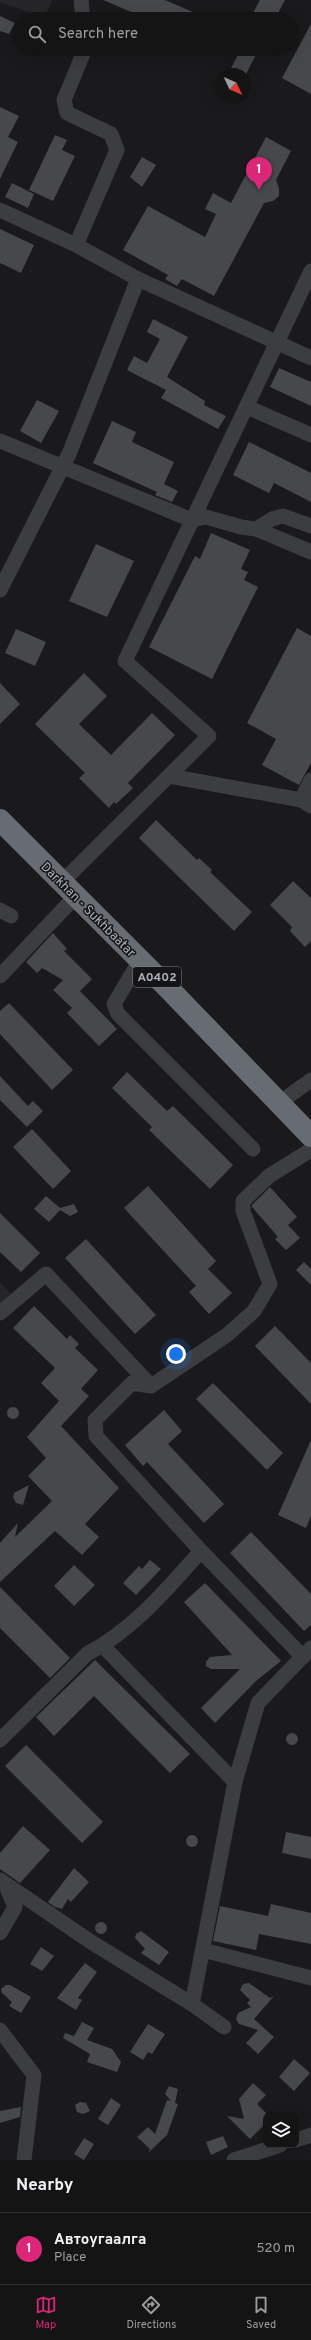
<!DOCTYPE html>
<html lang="en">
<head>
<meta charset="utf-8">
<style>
  body { margin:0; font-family:Overpass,sans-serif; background:#212122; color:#f1f3f6 }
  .controls { position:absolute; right:12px; bottom:12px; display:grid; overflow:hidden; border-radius:8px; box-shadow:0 4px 16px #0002 }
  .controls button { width:36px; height:36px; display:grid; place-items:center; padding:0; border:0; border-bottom:1px solid #333334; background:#141415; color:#f1f3f6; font:20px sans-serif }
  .compass { position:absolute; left:215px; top:68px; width:36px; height:36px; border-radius:50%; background:#141415; box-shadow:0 4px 16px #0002; rotate:134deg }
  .you { position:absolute; left:176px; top:1354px; width:14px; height:14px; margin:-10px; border:3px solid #fff; border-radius:50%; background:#1a73e8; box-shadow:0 0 0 6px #1a73e833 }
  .badge { display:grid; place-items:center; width:26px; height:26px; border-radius:50%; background:#db2777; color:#fff; font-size:13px; font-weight:700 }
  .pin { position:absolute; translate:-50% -33px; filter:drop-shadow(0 1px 2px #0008) }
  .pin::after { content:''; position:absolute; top:21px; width:14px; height:12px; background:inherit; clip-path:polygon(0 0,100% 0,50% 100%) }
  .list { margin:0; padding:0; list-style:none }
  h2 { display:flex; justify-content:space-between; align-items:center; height:52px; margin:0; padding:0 16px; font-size:17px }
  h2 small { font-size:13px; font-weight:400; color:#9d9ea0 }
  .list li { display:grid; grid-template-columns:26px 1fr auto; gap:12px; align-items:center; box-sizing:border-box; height:72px; padding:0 16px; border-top:1px solid #333334 }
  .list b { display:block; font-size:15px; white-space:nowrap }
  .list p { margin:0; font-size:13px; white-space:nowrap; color:#9d9ea0 }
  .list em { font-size:13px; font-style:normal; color:#9d9ea0 }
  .icon { flex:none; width:22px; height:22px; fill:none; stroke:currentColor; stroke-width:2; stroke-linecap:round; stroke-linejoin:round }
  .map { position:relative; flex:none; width:311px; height:2160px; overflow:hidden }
  .search { position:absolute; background:#141415; box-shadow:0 4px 16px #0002; left:12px; right:12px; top:12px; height:44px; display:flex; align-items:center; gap:10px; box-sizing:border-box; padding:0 14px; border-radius:22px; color:#9d9ea0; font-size:15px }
  .sheet { height:124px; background:#141415 }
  nav { display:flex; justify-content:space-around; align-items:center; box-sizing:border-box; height:56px; border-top:1px solid #333334; background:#141415; font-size:11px; color:#9d9ea0 }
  nav a { display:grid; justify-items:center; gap:2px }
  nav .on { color:#db2777 }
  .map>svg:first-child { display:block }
</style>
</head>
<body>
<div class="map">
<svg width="311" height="2160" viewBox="0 0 311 2160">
  <rect width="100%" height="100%" fill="#1a1a1c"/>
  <path fill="#262629" d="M0 0H52L44 18 0 2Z
    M0 1283 11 1294 0 1304Z"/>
  <path fill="#47484c" d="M103 0H165L209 19H148Z
    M260 0H285L275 19H257L259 16 253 13Z
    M0 16 15 23 9 34 0 31Z
    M311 24V94L282 78Z
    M241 49H259L246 74H228Z
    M0 107 19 116 8 137 18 142 0 179Z
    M55 135 67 140 62 150 75 156 53 201 29 190Z
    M266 137 291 151 276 180 279 188V196L273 201 264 203 214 296 182 279 177 286 165 279 168 275 123 250 148 206 205 237 216 214 205 209 213 193 231 203Z
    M142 157 156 165 142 187 130 177Z
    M12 183 34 194 28 208 5 197Z
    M0 229 34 245 21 273 0 263Z
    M153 319 188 337 167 377 205 401 204 405 226 416 218 429 161 398 166 390 127 370 134 356 147 363 160 339 147 332Z
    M279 368 311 382V406L270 387Z
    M37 400 59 411 41 443 20 431Z
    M112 421 136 432 132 442 174 462 164 484 178 491 172 502 155 495 157 492 93 463Z
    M249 442 311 473V502L274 483 269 493 233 475Z
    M211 533 250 550 241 569 248 572 244 580 258 587 212 679 149 647 195 556 200 559Z
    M96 544 134 561 107 617 69 601Z
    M297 628 311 636V763L299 785 262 765 276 739 247 723Z
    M16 629 46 642 35 666 5 653Z
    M84 673 107 696 79 724 111 755 152 713 175 735 128 783 133 788 116 804 114 802 109 808 79 778 85 773 35 724Z
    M0 683 20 704 0 724Z
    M156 820 197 860 199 858 212 870 210 872 252 912 234 931 139 838Z
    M293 881 311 898V941L305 947 290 931 292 927 270 905Z
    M53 933 67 949 64 951 92 979 80 991 117 1029 99 1046 67 1013 72 1008 53 990 63 980 42 968 37 973 26 962Z
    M9 1003 73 1070 52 1090 0 1034V1011Z
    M127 1072 167 1111 173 1106 233 1165 210 1189 149 1130 152 1127 112 1088Z
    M0 1076 28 1106 33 1101 43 1111 27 1127 0 1100Z
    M32 1129 71 1171 53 1189 13 1147Z
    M148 1186 216 1261 208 1269 232 1293 209 1314 189 1292 196 1286 124 1208Z
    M270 1187 297 1217 288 1225 300 1238 286 1250 275 1239 278 1237 252 1207V1205Z
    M46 1196 60 1208 74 1204 78 1212 70 1216 60 1210 49 1222 34 1209Z
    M0 1213 40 1253 21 1272 0 1252Z
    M86 1239 156 1315 135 1334 65 1258Z
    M304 1262 311 1269V1285L296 1270Z
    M34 1306 67 1339 70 1335 79 1344 75 1348 98 1370 81 1389 89 1396 61 1426 119 1488 85 1524 99 1537 82 1555 55 1531 0 1582V1543L18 1523 15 1537 52 1501 28 1476 46 1458 27 1437 59 1401 41 1383 55 1368 13 1328Z
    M275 1326 311 1363V1404L255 1346Z
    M213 1383 283 1453 267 1470 196 1399Z
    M7 1413a6 6 0 1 1 12 0a6 6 0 1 1-12 0Z
    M164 1410 182 1431 168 1444 224 1504 204 1523 147 1462 143 1466 125 1445Z
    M311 1440V1516L306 1528 278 1515Z
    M29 1485 23 1505 16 1503 13 1497 14 1493Z
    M251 1532 311 1594V1625L304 1631 230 1553Z
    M150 1560 161 1569 136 1595 123 1583 139 1566 142 1569Z
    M74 1565 95 1585 74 1606 54 1586Z
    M205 1583 281 1661 256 1681 215 1723 201 1708 240 1669H211L206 1666V1662L210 1657 232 1655 184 1602Z
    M0 1587 70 1658 50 1678 0 1628Z
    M95 1660 190 1754 170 1773 94 1696 54 1736 36 1717Z
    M286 1739a6 6 0 1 1 12 0a6 6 0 1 1-12 0Z
    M26 1745 103 1822 82 1843 5 1766Z
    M23 1826 50 1850 20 1883 0 1869V1853Z
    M286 1832 311 1837V1859L282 1853Z
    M186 1841a6 6 0 1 1 12 0a6 6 0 1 1-12 0Z
    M74 1868 89 1882 71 1902 68 1899 62 1909 55 1907 48 1902Z
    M271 1904 311 1913V1944L259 1934 256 1950 213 1941 220 1906 268 1916Z
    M95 1928a6 6 0 1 1 12 0a6 6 0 1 1-12 0Z
    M141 1931 169 1952 159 1965 141 1953 145 1949 135 1938 136 1934Z
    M41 1947 54 1956 42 1971 30 1964Z
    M85 1963 97 1972 78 1998 82 2000 76 2010 57 1998Z
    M249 1983 270 1998 274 1996 254 2019 274 2037 258 2054 246 2043 258 2030 239 2024 236 2019 238 2013 251 2007 247 2003 250 2000 240 1990 243 1984Z
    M6 1985H10L31 1997 21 2013 9 2006 12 2002 2 1993 1 1989Z
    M82 2022 94 2028 87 2040 112 2049 121 2062 117 2072 87 2062 90 2054 63 2038 65 2033 74 2036Z
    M148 2024 165 2034 152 2054 148 2052 143 2060 130 2052Z
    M294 2059 310 2073 294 2091 279 2077Z
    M253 2083 266 2095 257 2104 266 2113V2123L250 2139 227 2116 244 2119 239 2099Z
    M169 2086 178 2089 175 2103 178 2104 167 2135 148 2153 150 2149 137 2137 148 2127 155 2134 167 2100 171 2101 165 2094Z
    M111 2098 121 2105 108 2125 98 2119Z
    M80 2102 86 2103 90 2111 83 2114 77 2112 75 2105Z
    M21 2107 20 2117 0 2123V2111Z
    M223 2136 228 2147 211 2155 206 2142Z
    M84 2138 94 2144 84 2160 74 2154Z"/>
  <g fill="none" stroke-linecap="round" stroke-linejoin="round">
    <path stroke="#3b3d41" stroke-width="15" d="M81 0 83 19
      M0 210 76 245 138 279 311 358
      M76 245 117 150 111 134 67 113 64 100 85 49
      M247 407 311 435
      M0 441 192 520 206 517 241 527 256 529 272 519 283 516 311 526
      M256 529 311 552
      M0 590 69 454 138 279
      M169 776 301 800 311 806
      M301 800 311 780
      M61 883 209 736 125 661 311 271
      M0 910 11 916
      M140 960 114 1004 118 1014 253 1149
      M0 976 75 897
      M279 1103 311 1080
      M0 1313 46 1274 151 1386
      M103 1646 235 1782
      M303 1657 201 1551 96 1436 95 1420 132 1383 151 1386 227 1335 254 1311 270 1284 243 1211V1201L269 1176 311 1150
      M0 1740 87 1654C133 1630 167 1589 201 1551
      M0 1880 91 1942 192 2004 224 2027
      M0 1933 15 1907 6 1886
      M203 1950 311 1978
      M192 2004 235 1782 258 1703 311 1648
      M0 2030 34 2075 24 2160
      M296 2140 311 2135
      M234 2160 280 2145"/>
    <path stroke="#676b72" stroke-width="22" d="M0 820 169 989 311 1136"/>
  </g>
  <g text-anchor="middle" stroke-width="3" stroke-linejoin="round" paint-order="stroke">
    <rect fill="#151517" stroke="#7f838a" stroke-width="1" x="133" y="967" width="48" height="20" rx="3"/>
    <g font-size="12" font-weight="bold" fill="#adb2bb">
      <text x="157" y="981">A0402</text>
    </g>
    <g font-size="13" fill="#adb2bb" stroke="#151517">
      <text transform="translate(89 909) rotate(45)" y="5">Darkhan - Sukhbaatar</text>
    </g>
  </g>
</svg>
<div class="controls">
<button><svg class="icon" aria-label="layers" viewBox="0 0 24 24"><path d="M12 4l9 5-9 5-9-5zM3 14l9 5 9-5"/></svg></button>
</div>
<svg class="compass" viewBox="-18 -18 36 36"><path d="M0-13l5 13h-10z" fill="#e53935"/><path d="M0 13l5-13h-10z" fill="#9d9ea0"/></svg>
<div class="you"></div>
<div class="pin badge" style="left:259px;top:190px">1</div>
<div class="search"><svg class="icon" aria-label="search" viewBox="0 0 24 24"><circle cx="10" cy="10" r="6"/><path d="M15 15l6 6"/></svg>Search here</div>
</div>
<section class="sheet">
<h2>Nearby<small></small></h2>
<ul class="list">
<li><span class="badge">1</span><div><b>Автоугаалга</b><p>Place</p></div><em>520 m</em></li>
</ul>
</section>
<nav>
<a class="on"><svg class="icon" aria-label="map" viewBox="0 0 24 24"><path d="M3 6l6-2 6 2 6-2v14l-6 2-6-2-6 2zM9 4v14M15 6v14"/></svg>Map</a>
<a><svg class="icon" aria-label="directions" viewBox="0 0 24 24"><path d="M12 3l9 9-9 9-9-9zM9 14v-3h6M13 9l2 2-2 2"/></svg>Directions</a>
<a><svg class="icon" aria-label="saved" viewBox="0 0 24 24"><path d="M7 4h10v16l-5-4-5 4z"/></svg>Saved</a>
</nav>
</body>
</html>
